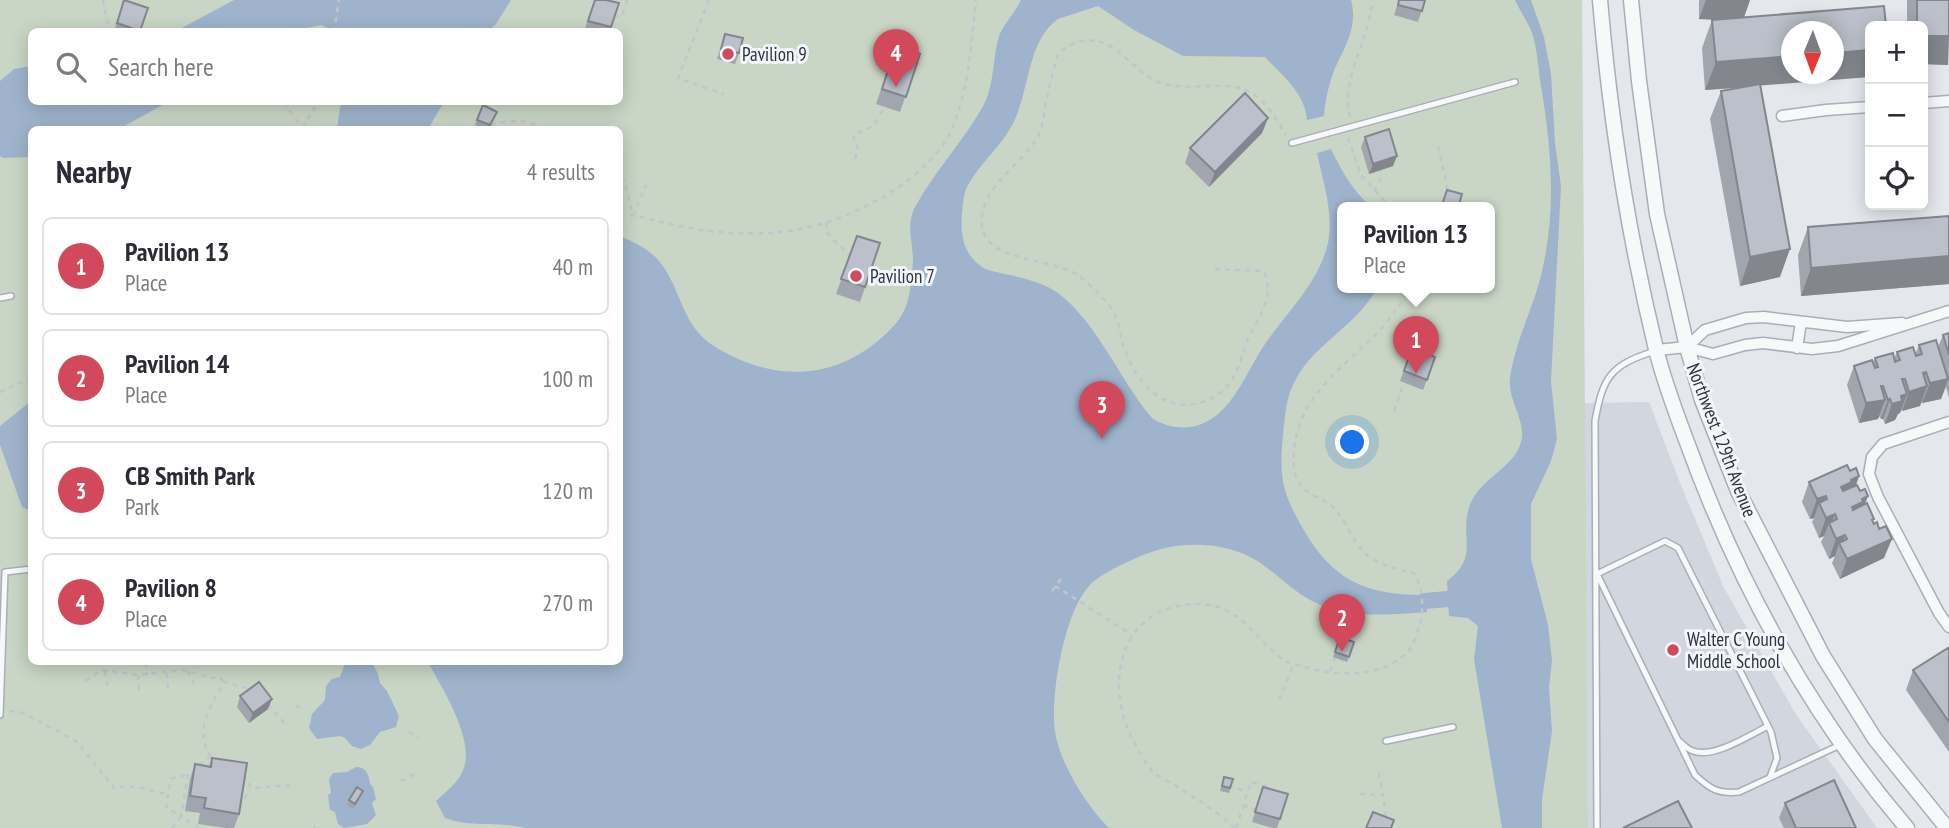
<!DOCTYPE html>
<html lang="en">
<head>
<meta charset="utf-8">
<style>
  body { margin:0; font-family:"PT Sans Narrow",sans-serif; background:#f7f7f7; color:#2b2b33 }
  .controls { position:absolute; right:21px; top:21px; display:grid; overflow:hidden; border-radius:10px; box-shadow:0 4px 18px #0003 }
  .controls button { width:63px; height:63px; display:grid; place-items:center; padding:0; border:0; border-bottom:2px solid #e1e1e2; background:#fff; color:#2b2b33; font:35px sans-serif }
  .compass { position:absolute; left:1781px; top:21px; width:63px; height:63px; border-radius:50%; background:#fff; box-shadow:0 4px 18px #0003; rotate:181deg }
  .you { position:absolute; left:1353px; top:443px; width:24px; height:24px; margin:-18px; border:5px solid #fff; border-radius:50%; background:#1a73e8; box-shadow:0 0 0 10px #1a73e833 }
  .badge { display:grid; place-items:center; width:46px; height:46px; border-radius:50%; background:#d1495b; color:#fff; font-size:23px; font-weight:700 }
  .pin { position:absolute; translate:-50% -58px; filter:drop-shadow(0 2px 4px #0008) }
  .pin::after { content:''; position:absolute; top:37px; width:24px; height:21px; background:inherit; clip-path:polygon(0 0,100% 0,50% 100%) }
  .popup { position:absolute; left:1337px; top:202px; width:158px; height:91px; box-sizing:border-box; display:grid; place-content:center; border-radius:10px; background:#fff; filter:drop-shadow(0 2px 5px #0005); font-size:23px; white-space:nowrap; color:#7c7c81 }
  .popup b { font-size:26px; color:#2b2b33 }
  .popup::after { content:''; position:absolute; left:50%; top:100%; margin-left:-14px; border:14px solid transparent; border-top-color:#fff }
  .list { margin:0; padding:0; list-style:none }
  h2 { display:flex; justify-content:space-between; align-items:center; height:91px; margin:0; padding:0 28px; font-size:30px }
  h2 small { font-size:23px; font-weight:400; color:#7c7c81 }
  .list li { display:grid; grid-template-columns:46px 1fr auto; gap:21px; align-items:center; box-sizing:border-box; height:98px; margin:0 14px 14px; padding:0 14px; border:2px solid #e1e1e2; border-radius:10px }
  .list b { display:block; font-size:26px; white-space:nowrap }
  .list p { margin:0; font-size:23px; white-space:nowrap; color:#7c7c81 }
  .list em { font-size:23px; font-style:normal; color:#7c7c81 }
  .icon { flex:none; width:38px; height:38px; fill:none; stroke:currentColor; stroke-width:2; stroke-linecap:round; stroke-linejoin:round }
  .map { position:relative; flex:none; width:1949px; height:828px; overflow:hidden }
  .search { position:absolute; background:#fff; box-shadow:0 4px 18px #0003; left:28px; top:28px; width:595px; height:77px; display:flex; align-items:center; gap:18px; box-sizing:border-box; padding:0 24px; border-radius:10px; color:#7c7c81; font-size:26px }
  .panel { position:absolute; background:#fff; box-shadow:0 4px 18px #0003; left:28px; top:126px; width:595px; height:539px; border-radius:10px }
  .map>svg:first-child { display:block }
</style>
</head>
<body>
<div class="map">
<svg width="1949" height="828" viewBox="0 0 1949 828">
  <rect width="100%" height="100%" fill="#e4e7ec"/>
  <path fill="#d2d6de" d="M1649 402 1680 483 1724 588 1795 713 1877 828H1588L1584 403Z"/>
  <path fill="#c9d6c5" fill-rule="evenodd" d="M0 0H1582L1588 828H0ZM32 32H620V102H32ZM32 130H620V662H32ZM1342 208H1490V288H1342Z"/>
  <path fill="#9fb4cc" d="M234 0H511L496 24 488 31 337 32 321 25 286 32 176 31Z
    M1021 0H1351C1358 26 1346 45 1335 68 1329 84 1325 100 1324 116L1307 120C1305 93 1283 76 1265 57L1183 56 1134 30 1098 6 1058 19C1029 39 1029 86 1016 117 1005 144 980 162 967 187 963 195 963 205 962 214 960 237 964 256 985 269 1006 275 1029 278 1048 287 1092 310 1120 382 1153 419 1174 431 1198 431 1218 414 1237 398 1249 369 1263 347 1285 314 1319 283 1328 243 1334 213 1323 182 1317 153L1331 149C1342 172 1353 191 1372 208H1342V288H1377C1357 326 1316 342 1296 379 1286 396 1285 416 1283 435 1279 476 1282 492 1302 527 1331 579 1364 595 1424 595L1427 612C1387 615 1349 619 1312 601 1290 590 1274 570 1252 558 1229 545 1196 542 1170 547 1150 550 1103 571 1090 585 1064 612 1050 695 1055 732 1060 764 1087 806 1109 828H525C499 821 470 828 445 818L436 801C447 791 459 782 464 768 474 738 442 688 428 662H620V236C634 242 649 249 659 261 683 290 680 326 717 348 771 380 829 382 879 340 890 331 903 318 907 303 911 291 912 274 913 261 913 243 906 226 914 209 933 173 962 143 982 108 995 86 992 60 999 36 1004 23 1015 13 1021 0Z
    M1515 0H1531L1544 37 1551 74 1555 143 1561 186 1551 381 1557 439 1551 461 1531 504V559L1548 625 1552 660 1549 688 1552 731 1542 800V828H1502L1474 659 1478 626 1468 618 1449 616 1447 581C1481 555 1458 538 1470 505 1480 478 1511 470 1520 445 1529 424 1507 401 1510 378 1515 341 1534 307 1542 271 1557 208 1551 143 1540 80 1538 65 1537 47 1532 33 1528 22 1520 11 1515 0Z
    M31 66 32 102H168L119 129 32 130 31 157 3 158 0 156V81L14 69Z
    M344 102H444L428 129H337L340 107Z
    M31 401H32L31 511 22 507 0 445V426Z
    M349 662H368L373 664 378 674 380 683 387 691 399 716 396 727 380 732 370 745 361 749 352 746 345 738 340 736 317 739 309 728 312 714 325 700 326 686 332 679 340 677 344 666Z
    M356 767C366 767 369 774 370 784L373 787 376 799 372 803 376 815 367 824 344 828 338 824 335 812 330 810 328 795 331 793 329 779 333 773 347 772Z"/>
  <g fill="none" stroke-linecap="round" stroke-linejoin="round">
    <path stroke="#9fb4cc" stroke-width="16" d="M1425 601 1448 599"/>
    <g stroke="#a9aeb7" stroke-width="8">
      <path id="service" d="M1292 143 1515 82
        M0 298 11 296
        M1597 574 1665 541 1678 548 1771 732 1777 758 1770 777
        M1598 576 1695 775C1710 789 1718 794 1739 792L1840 745
        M0 715 5 572 32 569
        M1386 741 1453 727
        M1679 741C1683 744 1688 750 1693 751 1713 759 1750 735 1768 726
        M1597 828 1595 421C1603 376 1611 365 1655 351"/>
    </g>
    <g stroke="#a9aeb7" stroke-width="13">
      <path id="minor" d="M1923 103 1949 101
        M1782 116 1826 110 1870 107
        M1687 347 1705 330 1746 318 1764 317 1847 327 1902 323
        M1797 348 1801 322
        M1657 350 1687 347 1713 354 1745 345 1763 343 1812 349 1838 346 1949 311
        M1949 422 1883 444 1872 457 1869 474 1878 497 1939 613 1949 627"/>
    </g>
    <g stroke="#a9aeb7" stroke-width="17">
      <path id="tertiary" d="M1600 0C1610 118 1628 234 1656 349 1664 382 1676 413 1688 445 1738 583 1811 716 1907 828
        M1631 0 1639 81 1657 214 1687 347 1702 400 1738 491 1823 656 1875 739 1947 828"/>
    </g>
    <path stroke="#c2c5cb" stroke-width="2.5" stroke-dasharray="5 5" stroke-linecap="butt" d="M103 0 107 22 116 24
      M709 0 678 78 724 94
      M614 16H622L627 0
      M334 32 339 0
      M284 102 302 128 301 130
      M1350 117C1340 77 1371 38 1372 0
      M491 124C507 122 529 116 541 130
      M302 128 318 102
      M1348 138 1361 175 1391 208
      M1438 146 1448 190
      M855 159 858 149 853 136 873 126 885 107
      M620 180H624L633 216
      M1374 191 1380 180V171
      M620 213C649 218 678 227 708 231 776 239 829 229 888 194 912 179 938 158 951 131 969 90 971 44 976 0
      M633 216 646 185
      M826 222 828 234 850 256
      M1215 269 1263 271C1278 298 1255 319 1246 344 1237 374 1231 393 1199 403 1162 413 1136 381 1125 350 1120 339 1121 327 1115 315 1109 302 1091 285 1079 276 1054 257 984 263 982 225 979 184 1025 165 1040 132 1043 124 1044 114 1045 106 1049 88 1053 71 1058 54 1069 44 1081 38 1096 41 1121 45 1135 73 1158 82 1187 93 1224 79 1248 91 1265 99 1276 119 1286 135
      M0 392 32 377
      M1394 411 1404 383
      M1055 586 1132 635
      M1052 591 1061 579
      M146 662 147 675
      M105 671 108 691
      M188 671 194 684
      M1330 671 1335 658
      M167 673 168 688
      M138 675 139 692
      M86 681 101 670 138 675 183 670 213 678 218 676 224 682
      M1279 700 1294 664
      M268 704 284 723
      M296 706 300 707
      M10 711 21 712 76 741 115 789C129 782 153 792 168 794
      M409 732 419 738
      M211 757C193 729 211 706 224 682L254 690
      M199 765 210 757
      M1379 773 1383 795
      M188 774 181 817 166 807 171 779Z
      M244 774 251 788 296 785
      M401 781 417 773
      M1228 786 1248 792
      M1360 794 1383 795 1386 817
      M1243 805 1255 810
      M240 808 250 789
      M172 828 181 817 201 828
      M314 828 315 826
      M1235 828C1217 811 1196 799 1175 785 1168 781 1158 777 1152 771 1147 765 1142 756 1138 749 1098 685 1121 595 1209 605 1243 609 1259 644 1285 661 1291 664 1299 665 1305 667 1338 676 1385 679 1410 649 1413 644 1416 636 1418 630 1425 613 1423 590 1415 574 1399 569 1372 564 1362 550 1350 536 1345 519 1332 506 1323 498 1309 496 1301 486 1293 476 1293 462 1294 450 1302 373 1381 353 1408 288
      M1236 828 1251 782 1272 788"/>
    <use href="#service" stroke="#f7f8fa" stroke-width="5"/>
    <use href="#minor" stroke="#f7f8fa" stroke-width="10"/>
    <use href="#tertiary" stroke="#f7f8fa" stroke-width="14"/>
  </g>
  <path fill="#a1a5ae" d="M124 0 140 32H114Z
    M595 0 619 3 610 32 584 31Z
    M1399 0H1425L1418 22 1394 15Z
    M1699 0H1750L1744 17 1760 86 1780 277 1740 286 1710 119 1721 91 1739 88 1705 90 1702 48 1712 20H1714L1699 19Z
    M1907 0H1949L1948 65 1923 64V26H1907Z
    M725 34 739 53 735 64 717 59Z
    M896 46 920 54 900 112 876 104Z
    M483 105 495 117 488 130 475 125Z
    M1268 118 1262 133 1209 187 1185 163 1190 148Z
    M1365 137 1393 166 1369 174 1361 147Z
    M1949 216V284L1801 296 1798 255 1808 227Z
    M857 236 880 243 860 302 836 294Z
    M1949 333V398L1946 387 1941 399 1922 403V401L1920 406 1902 411 1901 410 1900 413 1898 414 1895 420 1885 424 1883 419H1881L1879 416 1878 419 1859 423 1847 385 1854 366 1873 363 1875 358 1894 359 1897 352 1915 355 1919 345 1938 347 1943 335Z
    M1412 348 1435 357 1423 390 1400 381Z
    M1850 471 1859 476 1856 485 1873 522 1884 558 1840 579 1832 563 1835 556 1829 559 1821 542 1824 536 1819 538 1812 522 1814 518 1810 519 1802 502 1809 482Z
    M1340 637 1354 642 1347 662 1333 657Z
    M1949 650V752L1906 690 1913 670Z
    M240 696 268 709 249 723 237 707Z
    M212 758 239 814 234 828H226L198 824 200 813 185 811 190 779 195 764 209 766Z
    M1224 777 1233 779 1229 793 1220 791Z
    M1263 787 1280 819 1277 828H1272L1252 822Z
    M363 791 361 796 353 809 347 805 349 800Z
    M1785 803 1856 828H1784L1779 818Z"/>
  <path fill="#83868d" d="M1706 0H1750L1743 20 1699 19Z
    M1923 36H1949L1948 65 1923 64Z
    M1870 50V77L1705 90 1716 62 1791 56V74H1833V53Z
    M1268 118 1262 133 1209 187 1215 172Z
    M1397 156 1393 166 1369 174 1373 164Z
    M1790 249 1780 277 1740 286 1750 257Z
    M1949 256V284L1801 296 1811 268Z
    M1926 372 1920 388 1927 386 1920 406 1902 411 1909 392 1923 373Z
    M1948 379 1941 399 1922 403 1930 383Z
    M1881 386H1883L1878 401 1885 400 1878 419 1859 423 1866 403Z
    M1907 394 1900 413 1898 414 1895 420 1885 424 1892 404 1901 396Z
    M1890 399 1883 419H1881L1888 400Z
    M1859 476 1852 496 1846 499 1841 487 1851 480Z
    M1826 496 1821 508 1819 503 1814 518 1810 519 1817 499Z
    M1868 496 1861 516 1857 518 1852 507 1862 499Z
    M1835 514 1830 526 1829 523 1824 536 1819 538 1826 518Z
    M1845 535 1841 546 1839 543 1835 556 1829 559 1836 539Z
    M1892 539 1884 558 1840 579 1847 559Z
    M272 699 268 709 249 723 253 713Z"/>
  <path fill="#bbc0ca" stroke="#83868d" stroke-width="2" d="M124 0 148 8 140 31 117 23Z
    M595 0H606L619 3 611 27 588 21Z
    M1399 0H1425L1422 11 1398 5Z
    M1917 0H1949V36H1923V26H1917Z
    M1884 6 1886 26H1870V50L1833 53V32H1791V56L1716 62 1712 20Z
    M725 34 743 38 739 53 721 49Z
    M896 46 920 54 906 97 882 89Z
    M1760 84 1790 249 1750 257 1721 91Z
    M1245 93 1268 118 1215 172 1190 148Z
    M483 105 497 112 490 125 477 120Z
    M1389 129 1397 156 1373 164 1365 137Z
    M1447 190 1462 194 1458 208H1451L1442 205Z
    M1949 216V256L1811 268 1808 227Z
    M857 236 880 243 865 287 841 279Z
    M1949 333V355L1943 335Z
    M1936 340 1948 379 1930 383 1926 372 1923 373 1927 386 1909 392 1905 379H1902L1907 394 1901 396 1902 401 1892 404 1890 399 1888 400 1883 386H1881L1885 400 1866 403 1854 366 1872 360 1875 368 1878 367 1875 358 1893 353 1895 362 1900 360 1897 352 1913 347 1916 356 1922 354 1919 345Z
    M1412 348 1435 357 1427 380 1404 371Z
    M1847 465 1850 471 1856 468 1859 476 1851 480 1852 482 1841 487 1843 491 1857 485 1860 491 1865 489 1868 496 1862 499 1863 502 1852 507 1853 510 1867 503 1874 519 1872 520 1874 524 1877 522 1879 529 1886 526 1892 539 1847 559 1839 543 1847 539 1845 535 1836 539 1829 523 1837 519 1835 514 1826 518 1819 503 1827 499 1826 496 1817 499 1809 482Z
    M1340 637 1354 642 1349 657 1335 652Z
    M1948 648 1949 650V722L1913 670Z
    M259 682 272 699 253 713 240 696Z
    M212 758 247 763 239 814 204 808 206 798 190 796 195 764 211 767Z
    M1224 777 1233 779 1230 788 1222 786Z
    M1834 780 1856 828H1796L1785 803Z
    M357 787 363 791 355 804 349 800Z
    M1263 787 1288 794 1280 819 1255 812Z
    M1678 801 1692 828H1623Z
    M1373 812 1394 820 1391 828H1366Z"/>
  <g fill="#d1495b" stroke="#f4f6f9" stroke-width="2.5">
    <circle cx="728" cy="54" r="7"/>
    <circle cx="856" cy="276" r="7"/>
    <circle cx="1673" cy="650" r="7"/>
  </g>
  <g text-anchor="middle" stroke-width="6" stroke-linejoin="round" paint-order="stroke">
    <g font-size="19" fill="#2b3445" stroke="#f4f6f9" text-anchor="start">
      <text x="742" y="61">Pavilion 9</text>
      <text x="870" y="283">Pavilion 7</text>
      <text x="1687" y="646">Walter C Young<tspan x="1687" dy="22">Middle School</tspan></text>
    </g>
    <g font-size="19" fill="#2b3445" stroke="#f4f6f9">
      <text transform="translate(1722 440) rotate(69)" y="7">Northwest 129th Avenue</text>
    </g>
  </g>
</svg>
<div class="controls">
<button>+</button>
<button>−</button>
<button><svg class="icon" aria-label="locate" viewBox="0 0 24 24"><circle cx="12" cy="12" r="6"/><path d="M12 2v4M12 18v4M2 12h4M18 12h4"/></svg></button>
</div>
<svg class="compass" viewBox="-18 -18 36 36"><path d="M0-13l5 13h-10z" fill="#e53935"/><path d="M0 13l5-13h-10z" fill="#7c7c81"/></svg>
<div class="you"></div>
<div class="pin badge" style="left:1416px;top:374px">1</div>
<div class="popup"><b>Pavilion 13</b>Place</div>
<div class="pin badge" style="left:1342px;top:652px">2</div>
<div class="pin badge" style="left:1102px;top:439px">3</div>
<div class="pin badge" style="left:896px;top:87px">4</div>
<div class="search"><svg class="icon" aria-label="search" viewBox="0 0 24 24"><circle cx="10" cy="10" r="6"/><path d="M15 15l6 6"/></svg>Search here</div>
<section class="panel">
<h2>Nearby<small>4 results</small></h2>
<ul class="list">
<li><span class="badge">1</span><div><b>Pavilion 13</b><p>Place</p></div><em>40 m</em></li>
<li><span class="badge">2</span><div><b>Pavilion 14</b><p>Place</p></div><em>100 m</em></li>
<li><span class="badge">3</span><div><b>CB Smith Park</b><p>Park</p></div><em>120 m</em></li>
<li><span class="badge">4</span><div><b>Pavilion 8</b><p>Place</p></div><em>270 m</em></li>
</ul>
</section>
</div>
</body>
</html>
